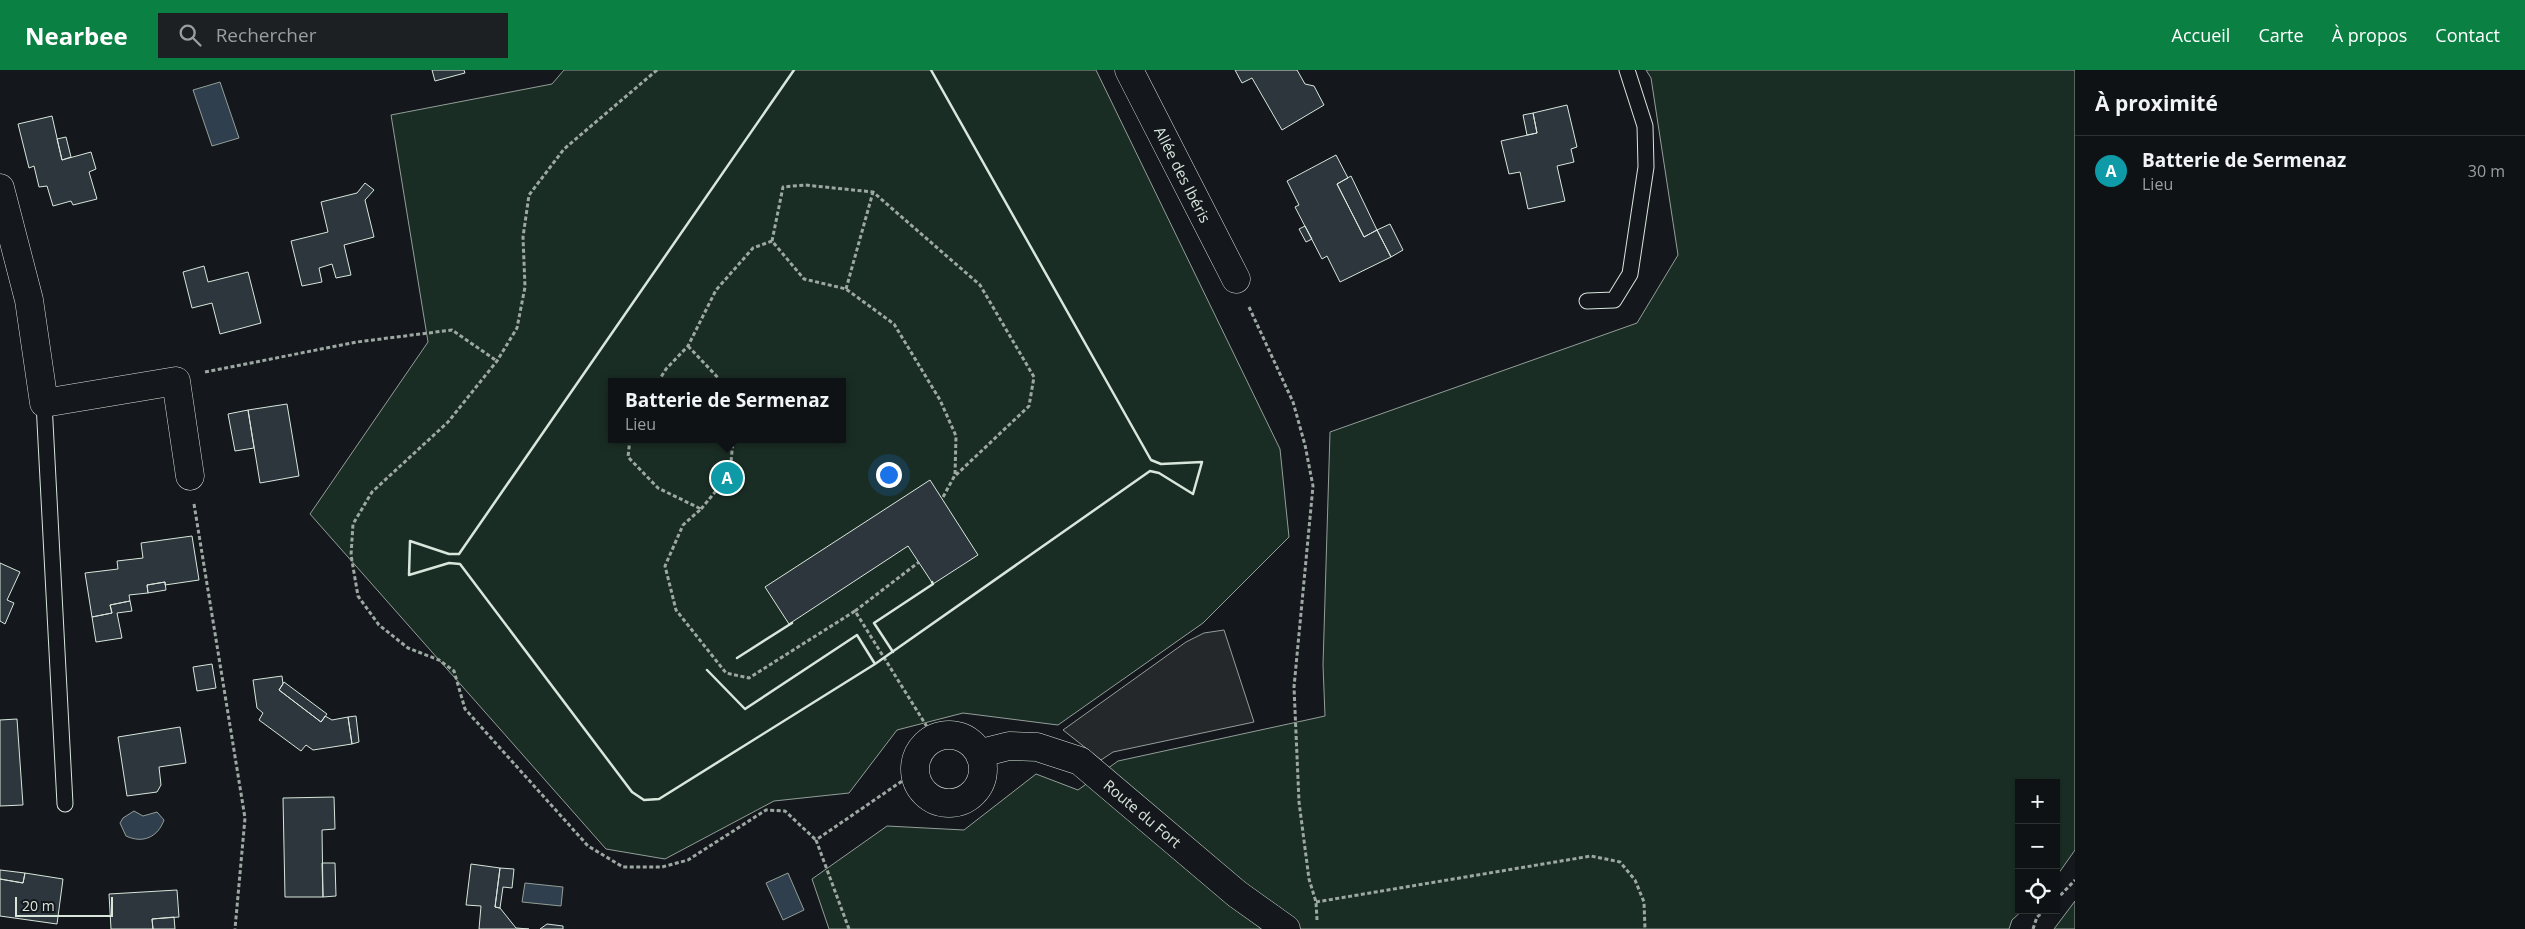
<!DOCTYPE html>
<html lang="fr">
<head>
<meta charset="utf-8">
<style>
  body { margin:0; font-family:"Open Sans",sans-serif; background:#1d2022; color:#f1f3f6 }
  .controls { position:absolute; right:15px; bottom:15px; display:grid; overflow:hidden; border-radius:0px; box-shadow:0 1px 4px #0004 }
  .controls button { width:45px; height:45px; display:grid; place-items:center; padding:0; border:0; border-bottom:1px solid #2f3234; background:#0f1215; color:#f1f3f6; font:25px sans-serif }
  .scale { position:absolute; left:15px; bottom:12px; width:98px; box-sizing:border-box; padding-left:5px; border:2px solid #d8e6dc; border-top:0; font-size:14px; line-height:18px; white-space:nowrap; color:#d8e6dc; -webkit-text-stroke:4px #14181c; paint-order:stroke }
  .you { position:absolute; left:888px; top:404px; width:18px; height:18px; margin:-12px; border:4px solid #fff; border-radius:50%; background:#1a73e8; box-shadow:0 0 0 8px #1a73e833 }
  .badge { display:grid; place-items:center; width:32px; height:32px; border-radius:50%; background:#0b8043; color:#fff; font-size:16px; font-weight:700 }
  .pin { position:absolute; translate:-50% -50%; border:2px solid #fff; box-shadow:0 1px 5px #0006 }
  .popup { position:absolute; left:608px; top:308px; width:238px; height:65px; box-sizing:border-box; display:grid; place-content:center; border-radius:0px; background:#0f1215; filter:drop-shadow(0 1px 4px #0005); font-size:16px; white-space:nowrap; color:#9b9ea0 }
  .popup b { font-size:19px; color:#f1f3f6 }
  .popup::after { content:''; position:absolute; left:50%; top:100%; margin-left:-10px; border:10px solid transparent; border-top-color:#0f1215 }
  .list { margin:0; padding:0; list-style:none }
  h2 { display:flex; justify-content:space-between; align-items:center; height:65px; margin:0; padding:0 20px; font-size:21px }
  h2 small { font-size:16px; font-weight:400; color:#9b9ea0 }
  .list li { display:grid; grid-template-columns:32px 1fr auto; gap:15px; align-items:center; box-sizing:border-box; height:70px; padding:0 20px; border-top:1px solid #2f3234 }
  .list b { display:block; font-size:19px; white-space:nowrap }
  .list p { margin:0; font-size:16px; white-space:nowrap; color:#9b9ea0 }
  .list em { font-size:16px; font-style:normal; color:#9b9ea0 }
  .icon { flex:none; width:28px; height:28px; fill:none; stroke:currentColor; stroke-width:2; stroke-linecap:round; stroke-linejoin:round }
  .map { position:relative; flex:none; width:2075px; height:859px; overflow:hidden }
  header { display:flex; align-items:center; gap:30px; box-sizing:border-box; height:70px; padding:0 25px; background:#0b8043; color:#fff }
  header strong { font-size:24px }
  nav { display:flex; gap:28px; margin-inline-start:auto; font-size:18px }
  .search { width:350px; height:45px; background:#1d2022; display:flex; align-items:center; gap:12px; box-sizing:border-box; padding:0 18px; border-radius:0px; color:#9b9ea0; font-size:19px }
  main { display:flex }
  aside { flex:1; background:#0f1215 }
  .map>svg:first-child { display:block }
</style>
</head>
<body>
<header>
<strong>Nearbee</strong>
<div class="search"><svg class="icon" aria-label="search" viewBox="0 0 24 24"><circle cx="10" cy="10" r="6"/><path d="M15 15l6 6"/></svg>Rechercher</div>
<nav><a>Accueil</a><a>Carte</a><a>À propos</a><a>Contact</a></nav>
</header>
<main>
<div class="map">
<svg width="2075" height="859" viewBox="0 0 2075 859">
  <rect width="100%" height="100%" fill="#14181c"/>
  <path fill="#1a2d24" stroke="#939e99" fill-rule="evenodd" d="M564 0H1096L1280 379 1289 467 1203 553 1058 655 963 643 897 660 849 723 774 731 665 789 606 779 310 444 428 272 391 45 552 14ZM612 312H842V369H612Z
    M1646 0H2075V780L2056 807V713H2019V840H2023L2012 850 2009 859H829L812 809 887 756 964 760 1036 704 1078 720 1118 691 1325 646 1323 595 1330 362 1637 253 1678 185 1651 8Z
    M2075 831V859H2054Z"/>
  <path fill="#24282b" stroke="#939e99" d="M1224 560 1254 652 1113 682 1101 690 1063 660 1186 572 1204 563Z"/>
  <path fill="#2f3f4d" stroke="#939e99" d="M220 12 239 68 212 76 193 20Z
    M134 741 143 746 157 742 164 750C158 767 143 774 126 766L120 753 123 748Z
    M788 803 804 840 783 850 766 813Z
    M525 813 563 817 561 836 522 832Z"/>
  <path fill="#2c363c" stroke="#d8e6dc" d="M432 0H464L465 3 435 11Z
    M1235 0H1297L1305 14 1314 16 1324 35 1282 60 1252 8 1242 13Z
    M1567 35 1577 77 1571 79 1574 92 1557 96 1565 131 1528 139 1520 102 1509 104 1501 71 1537 63 1533 43Z
    M1533 43 1537 63 1527 65 1523 45Z
    M52 46 62 90 91 82 96 99 89 102 97 129 73 135 71 131 53 136 47 116 39 117 34 96 29 98 18 54Z
    M66 67 71 87 62 90 57 69Z
    M1336 85 1348 108 1337 114 1364 167 1377 160 1391 187 1340 212 1327 186 1322 189 1295 137 1299 135 1287 111Z
    M1351 106 1377 160 1364 167 1337 114Z
    M365 113 374 120 365 130 374 167 344 175 351 205 336 208 332 194 319 198 322 212 302 216 291 171 328 162 321 132 357 123Z
    M1390 154 1403 180 1391 187 1377 160Z
    M1305 156 1312 169 1306 172 1299 159Z
    M204 196 208 212 248 202 261 253 220 264 212 233 192 238 183 202Z
    M287 334 299 406 260 413 248 340Z
    M248 340 254 378 235 381 228 344Z
    M930 410 978 485 933 514 908 476 789 554 765 517Z
    M192 466 199 510 165 515V512L147 515 148 523 129 525 130 531 110 535 112 543 92 547 85 503 118 499 117 491 143 488 141 473Z
    M0 493 20 502 7 530 14 533 5 554 0 551Z
    M165 512 166 520 148 523 147 515Z
    M130 531 132 541 117 543 122 568 96 572 92 547 112 543 110 535Z
    M212 594 216 618 197 621 193 597Z
    M282 606 283 614 279 620 321 652 325 646 332 650 348 647 352 674 313 680 306 675 301 681 259 650 263 643 257 638 253 610Z
    M284 612 327 644 321 652 279 620Z
    M356 646 359 672 352 674 348 647Z
    M17 649 23 735 0 736V650Z
    M180 657 186 693 159 697 161 715 157 722 127 726 118 667Z
    M334 727 335 759 322 760 323 827H285L283 728Z
    M322 793H335L336 826 323 827Z
    M471 794 500 798 495 837 500 838 516 858 529 859H479L481 836 466 835Z
    M500 798 514 799 512 818 503 817 500 838 495 837Z
    M0 800 25 803 23 813 0 809Z
    M25 803 63 809 57 854 0 846V809L23 813Z
    M177 820 179 847 152 849 153 859H111L109 824Z
    M174 847 175 859H153L152 849Z
    M547 854 563 856V859H540Z"/>
  <g fill="none" stroke-linecap="round" stroke-linejoin="round">
    <g stroke="#d8e6dc" stroke-width="17">
      <path id="service" d="M1587 231 1614 230 1630 204 1646 97 1645 56 1627 0
        M44 333 65 734"/>
    </g>
    <g stroke="#d8e6dc" stroke-width="29">
      <path id="minor" d="M1129 0 1236 209
        M0 118 29 230 44 333 176 311 190 406
        M915 699a34 34 0 1 1 68 0a34 34 0 1 1-68 0Z
        M980 686 985 682 1009 676 1037 677 1080 691 1237 824 1286 859"/>
    </g>
    <path stroke="#9da8a2" stroke-width="3" stroke-dasharray="4 2.5" stroke-linecap="butt" d="M657 0 564 79 529 125 523 167 525 217 517 258 497 291 448 352 372 422 353 454 351 485 358 526 379 555 408 578 439 590 454 601 465 639 588 776 623 797H662L688 790 766 740 785 741 816 770
      M772 171 783 117 805 115 873 122 980 215 1034 307 1029 336 956 405
      M846 219 873 122
      M1249 237 1293 332 1305 375 1313 416 1294 617 1299 732 1309 809 1316 832 1317 850
      M688 276 722 312
      M205 302 357 272 452 260 497 291
      M658 312 666 299 688 276 716 220 753 178 772 171 804 209 846 219 894 254 940 330 956 366 955 405 942 429
      M630 369 628 387 658 418 701 439 683 455 665 496 676 540 726 603 749 608 855 541 934 668
      M194 434 245 748 235 859
      M701 439 730 404 733 369
      M855 541 919 492
      M2056 830 2075 810
      M1316 832 1591 786 1620 792 1635 810 1644 832 1645 859
      M849 859 816 770 905 709 919 716
      M2033 859 2037 847 2045 840"/>
    <use href="#service" stroke="#14181c" stroke-width="15"/>
    <use href="#minor" stroke="#14181c" stroke-width="28"/>
    <path stroke="#d8e6dc" stroke-width="2.5" d="M794 0 459 484H449L410 471 409 505 449 493 460 494 632 722 644 730 659 729 875 594 1150 401 1159 403 1193 424 1202 392 1161 394 1151 390 931 0
      M893 582 874 553 933 514 932 512
      M737 588 792 553
      M707 600 745 639 857 565 875 594"/>
  </g>
  <g text-anchor="middle" stroke-width="4" stroke-linejoin="round" paint-order="stroke">
    <g font-size="15" fill="#d8e6dc" stroke="#14181c">
      <text transform="translate(1182 105) rotate(63)" y="5">Allée des Ibéris</text>
      <text transform="translate(1142 744) rotate(40)" y="5">Route du Fort</text>
    </g>
  </g>
</svg>
<div class="controls">
<button>+</button>
<button>−</button>
<button><svg class="icon" aria-label="locate" viewBox="0 0 24 24"><circle cx="12" cy="12" r="6"/><path d="M12 2v4M12 18v4M2 12h4M18 12h4"/></svg></button>
</div>
<div class="scale">20 m</div>
<div class="you"></div>
<div class="pin badge" style="left:727px;top:408px;background:#0f9aa8">A</div>
<div class="popup"><b>Batterie de Sermenaz</b>Lieu</div>
</div>
<aside>
<h2>À proximité<small></small></h2>
<ul class="list">
<li><span class="badge" style="background:#0f9aa8">A</span><div><b>Batterie de Sermenaz</b><p>Lieu</p></div><em>30 m</em></li>
</ul>
</aside>
</main>
</body>
</html>
